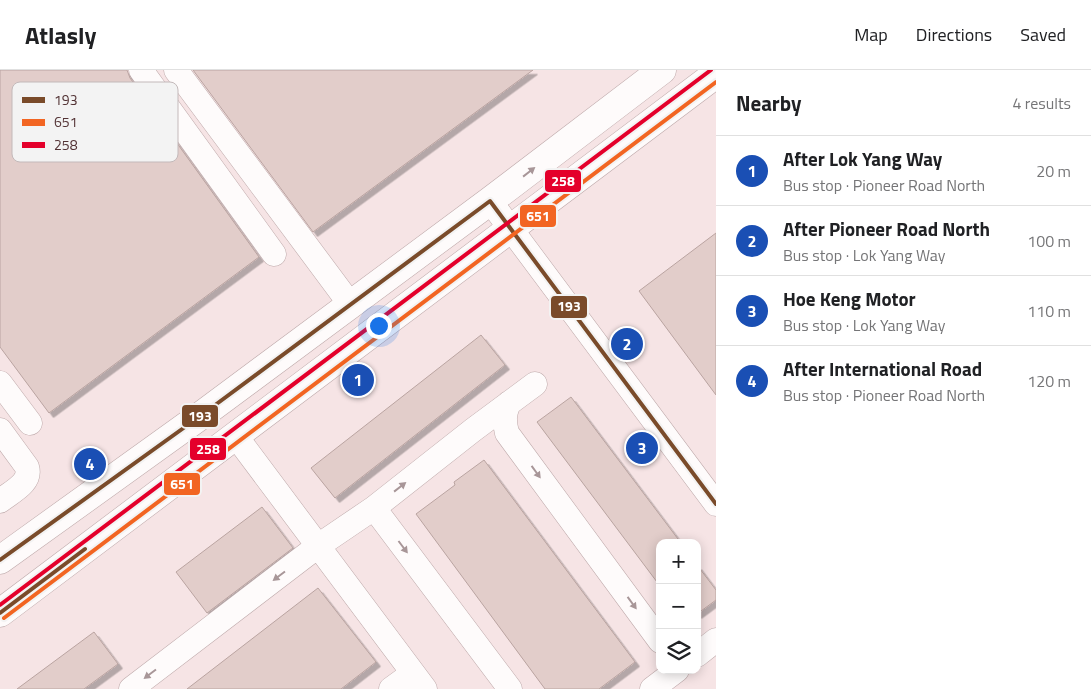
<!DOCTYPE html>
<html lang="en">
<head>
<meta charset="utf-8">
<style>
  body { margin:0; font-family:"Titillium Web",sans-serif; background:#f6f6f6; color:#202124 }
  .controls { position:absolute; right:15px; bottom:15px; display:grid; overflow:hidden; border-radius:10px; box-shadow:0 2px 12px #0003 }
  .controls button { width:45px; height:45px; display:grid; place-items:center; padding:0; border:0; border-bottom:1px solid #e0e0e0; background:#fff; color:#202124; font:25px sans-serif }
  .you { position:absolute; left:378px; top:255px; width:18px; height:18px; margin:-12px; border:4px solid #fff; border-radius:50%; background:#1a73e8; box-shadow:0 0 0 8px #1a73e833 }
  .badge { display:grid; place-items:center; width:32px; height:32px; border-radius:50%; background:#ea580c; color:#fff; font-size:16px; font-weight:700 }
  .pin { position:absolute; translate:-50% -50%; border:2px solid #fff; box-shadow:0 1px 5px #0006 }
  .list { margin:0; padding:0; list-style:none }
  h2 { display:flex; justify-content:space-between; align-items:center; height:65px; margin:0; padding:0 20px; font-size:21px }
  h2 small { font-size:16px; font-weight:400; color:#757577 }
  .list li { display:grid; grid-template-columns:32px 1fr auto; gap:15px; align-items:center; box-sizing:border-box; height:70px; padding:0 20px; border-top:1px solid #e0e0e0 }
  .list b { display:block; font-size:19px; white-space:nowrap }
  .list p { margin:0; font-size:16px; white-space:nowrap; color:#757577 }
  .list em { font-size:16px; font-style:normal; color:#757577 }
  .icon { flex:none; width:28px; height:28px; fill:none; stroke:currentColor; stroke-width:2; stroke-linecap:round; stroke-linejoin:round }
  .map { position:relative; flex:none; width:716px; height:619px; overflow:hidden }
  header { display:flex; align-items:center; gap:30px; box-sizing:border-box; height:70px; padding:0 25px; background:#fff; border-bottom:1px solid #e0e0e0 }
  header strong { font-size:24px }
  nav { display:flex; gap:28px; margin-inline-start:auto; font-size:18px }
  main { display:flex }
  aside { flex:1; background:#fff }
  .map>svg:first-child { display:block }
</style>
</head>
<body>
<header>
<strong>Atlasly</strong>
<nav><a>Map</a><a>Directions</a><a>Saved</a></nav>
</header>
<main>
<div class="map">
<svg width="716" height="619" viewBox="0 0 716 619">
  <defs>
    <filter id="shadow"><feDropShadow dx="4.5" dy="4.5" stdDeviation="0" flood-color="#0004"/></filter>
  </defs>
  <rect width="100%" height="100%" fill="#f6e4e5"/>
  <path fill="#e2cdca" stroke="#baa4a1" filter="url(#shadow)" d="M0 0H127L130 8 259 187 49 343 0 277Z
    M193 0H533L313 162Z
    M716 163V325L639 221Z
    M481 265 505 295 335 428 311 398Z
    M571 327 681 473H660V516L537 352Z
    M484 390 635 592 599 619H545L416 444 455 415 454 412Z
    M262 437 293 478 207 543 176 502Z
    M697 495 716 520V530L697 544Z
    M318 518 376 592 341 619H187Z
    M94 562 118 594 84 619H17Z"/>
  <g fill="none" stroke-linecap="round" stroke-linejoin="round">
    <g stroke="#bda8a9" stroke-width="25">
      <path id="minor" d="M141 0 274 184
        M176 0 350 234
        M490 131 716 434
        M0 313 30 353
        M509 333C504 344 504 351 507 363L660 571
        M0 360 27 397C32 413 11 422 0 431
        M235 365 425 619
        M374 438 510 619
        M697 585 716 570
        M131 619 318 476 374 438 473 360 535 314
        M391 619 413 603
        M652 619 677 600"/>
    </g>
    <g stroke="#bda8a9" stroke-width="29">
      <path id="major" d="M0 490 203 344 490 131 662 0
        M0 543 716 4"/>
    </g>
    <use href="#minor" stroke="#fefbfb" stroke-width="24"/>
    <use href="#major" stroke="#fefbfb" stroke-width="28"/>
    <g stroke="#f3f3f3" stroke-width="8">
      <path id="bus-1" d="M0 490 203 344 490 131 716 434
        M0 543 85 479"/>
    </g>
    <g stroke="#f3f3f3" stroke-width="8">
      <path id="bus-2" d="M4 548 716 12"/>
    </g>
    <g stroke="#f3f3f3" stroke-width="8">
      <path id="bus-3" d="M0 535 711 0"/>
    </g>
    <use href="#bus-1" stroke="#7a4b2a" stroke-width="4"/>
    <use href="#bus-2" stroke="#f26522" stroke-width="4"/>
    <use href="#bus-3" stroke="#e4002b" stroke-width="4"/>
  </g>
  <defs><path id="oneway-solid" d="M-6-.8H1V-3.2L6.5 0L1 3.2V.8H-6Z" transform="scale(1.25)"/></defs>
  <g fill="#a89698">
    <use href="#oneway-solid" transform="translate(529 102) rotate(-38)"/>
    <use href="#oneway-solid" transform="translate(536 402) rotate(54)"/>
    <use href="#oneway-solid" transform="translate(400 417) rotate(-38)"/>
    <use href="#oneway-solid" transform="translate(403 477) rotate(53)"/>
    <use href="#oneway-solid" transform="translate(279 506) rotate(143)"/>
    <use href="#oneway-solid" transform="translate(632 533) rotate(54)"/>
    <use href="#oneway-solid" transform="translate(150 604) rotate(143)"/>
  </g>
  <rect x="12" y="12" width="166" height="80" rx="8" fill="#f3f3f3" stroke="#c3b9ba" stroke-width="1"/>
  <rect x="22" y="27" width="23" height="6" fill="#7a4b2a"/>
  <rect x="22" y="49" width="23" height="7" fill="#f26522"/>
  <rect x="22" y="72" width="23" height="6" fill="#e4002b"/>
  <g font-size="14" fill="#523234">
    <text x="54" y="35">193</text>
    <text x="54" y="57">651</text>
    <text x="54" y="80">258</text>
  </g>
  <g stroke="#f3f3f3" stroke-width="2">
    <rect x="544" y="99" width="38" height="24" rx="5" fill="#e4002b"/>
    <rect x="519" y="134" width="38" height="24" rx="5" fill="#f26522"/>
    <rect x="550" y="225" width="38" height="24" rx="5" fill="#7a4b2a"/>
    <rect x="181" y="334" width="38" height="24" rx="5" fill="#7a4b2a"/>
    <rect x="189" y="367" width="38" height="24" rx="5" fill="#e4002b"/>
    <rect x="163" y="402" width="38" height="24" rx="5" fill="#f26522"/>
  </g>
  <g font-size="14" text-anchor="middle" font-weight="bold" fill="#fff">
    <text x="563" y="116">258</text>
    <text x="538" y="151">651</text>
    <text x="569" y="241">193</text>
    <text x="200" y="351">193</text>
    <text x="208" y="384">258</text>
    <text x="182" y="419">651</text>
  </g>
</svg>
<div class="controls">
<button>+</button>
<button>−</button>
<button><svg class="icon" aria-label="layers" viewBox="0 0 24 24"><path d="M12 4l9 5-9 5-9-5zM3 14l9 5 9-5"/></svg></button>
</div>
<div class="you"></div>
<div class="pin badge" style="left:358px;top:310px;background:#1a4fb4">1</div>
<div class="pin badge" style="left:627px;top:274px;background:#1a4fb4">2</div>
<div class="pin badge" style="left:642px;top:378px;background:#1a4fb4">3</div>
<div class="pin badge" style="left:90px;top:394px;background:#1a4fb4">4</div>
</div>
<aside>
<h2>Nearby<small>4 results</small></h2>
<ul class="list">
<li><span class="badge" style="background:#1a4fb4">1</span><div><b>After Lok Yang Way</b><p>Bus stop · Pioneer Road North</p></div><em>20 m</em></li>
<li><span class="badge" style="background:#1a4fb4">2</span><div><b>After Pioneer Road North</b><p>Bus stop · Lok Yang Way</p></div><em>100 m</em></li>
<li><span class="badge" style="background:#1a4fb4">3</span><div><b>Hoe Keng Motor</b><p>Bus stop · Lok Yang Way</p></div><em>110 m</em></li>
<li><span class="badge" style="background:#1a4fb4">4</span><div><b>After International Road</b><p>Bus stop · Pioneer Road North</p></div><em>120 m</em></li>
</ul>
</aside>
</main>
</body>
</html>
